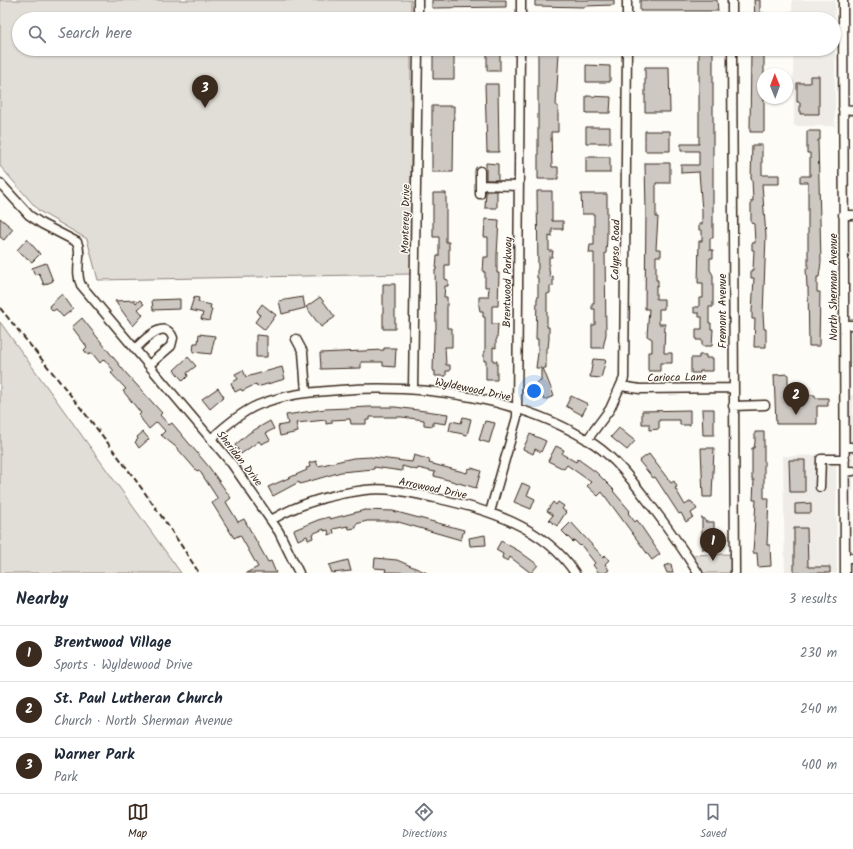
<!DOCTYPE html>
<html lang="en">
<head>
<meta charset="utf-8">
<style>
  body { margin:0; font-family:Kalam,sans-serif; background:#f2f2f3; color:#1f2937 }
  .compass { position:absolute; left:757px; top:68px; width:36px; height:36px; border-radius:50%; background:#fff; box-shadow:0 1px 3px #0004; rotate:359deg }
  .you { position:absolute; left:534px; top:391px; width:14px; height:14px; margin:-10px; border:3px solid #fff; border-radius:50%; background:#1a73e8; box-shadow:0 0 0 6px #1a73e833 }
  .badge { display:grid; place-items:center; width:26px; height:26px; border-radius:50%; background:#3b2a1e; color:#fff; font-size:13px; font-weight:700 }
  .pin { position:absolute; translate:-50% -33px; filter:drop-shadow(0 1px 2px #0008) }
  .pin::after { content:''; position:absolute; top:21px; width:14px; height:12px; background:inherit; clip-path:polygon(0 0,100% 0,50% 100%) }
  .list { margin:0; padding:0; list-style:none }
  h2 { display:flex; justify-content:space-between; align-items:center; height:52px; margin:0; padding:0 16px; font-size:17px }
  h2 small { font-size:13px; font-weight:400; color:#747a83 }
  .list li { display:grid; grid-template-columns:26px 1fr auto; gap:12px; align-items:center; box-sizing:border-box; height:56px; padding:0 16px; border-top:1px solid #e0e1e3 }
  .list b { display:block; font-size:15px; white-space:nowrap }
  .list p { margin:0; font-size:13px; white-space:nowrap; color:#747a83 }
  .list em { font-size:13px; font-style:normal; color:#747a83 }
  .icon { flex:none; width:22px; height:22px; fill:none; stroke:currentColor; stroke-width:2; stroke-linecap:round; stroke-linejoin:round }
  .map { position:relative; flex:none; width:853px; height:573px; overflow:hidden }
  .search { position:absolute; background:#fff; box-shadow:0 1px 3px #0004; left:12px; right:12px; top:12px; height:44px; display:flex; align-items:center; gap:10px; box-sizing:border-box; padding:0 14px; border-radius:22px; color:#747a83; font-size:15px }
  .sheet { height:220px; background:#fff }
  nav { display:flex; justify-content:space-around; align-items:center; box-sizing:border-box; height:56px; border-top:1px solid #e0e1e3; background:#fff; font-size:11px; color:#747a83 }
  nav a { display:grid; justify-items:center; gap:2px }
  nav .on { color:#3b2a1e }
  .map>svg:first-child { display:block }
</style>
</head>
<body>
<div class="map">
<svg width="853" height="573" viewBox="0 0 853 573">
  <rect width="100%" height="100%" fill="#fdfcf7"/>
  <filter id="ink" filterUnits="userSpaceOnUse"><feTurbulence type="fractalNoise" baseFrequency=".025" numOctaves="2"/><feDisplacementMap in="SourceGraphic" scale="8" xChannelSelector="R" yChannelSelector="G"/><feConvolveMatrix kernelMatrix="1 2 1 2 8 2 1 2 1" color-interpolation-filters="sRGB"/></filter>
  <g filter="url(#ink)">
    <path fill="#efece7" d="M792 0H835V126H794L793 49H834V19H792Z
      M850 395H853V491H851Z
      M836 455 837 573H785L783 456Z"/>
    <path fill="#e1ded7" stroke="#8e847a" d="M0 0H411V19H19V49H411V274L98 280 87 239 39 211 0 166Z
      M0 322 181 573H0Z
      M735 554V573H698L686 555Z"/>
    <path fill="#cdc8c2" stroke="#3b2a1e" d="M432 0H506V7L432 8Z
      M535 0H614V5L585 6V7L535 6Z
      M640 0H717L718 11H640Z
      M754 0H760V13H764V19H755Z
      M433 49H454V79H433Z
      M538 51 559 52 556 106H558V132H551L552 167H558V179H538Z
      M699 51 713 52V238H710V250H713V258H710V270L713 275V307H709V323H711V329H713L712 346H702V340H696V329H702V317H699V313H694V307H699V298H703V283H698L699 241H702V230H699V224H702V211L699 172 681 173V165H699V151H681V144H699Z
      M751 52H764V132H750Z
      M487 53 500 54V71H487Z
      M586 65 610 66V82H586Z
      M645 67H669L670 112H645Z
      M810 76H819V114H800V102H797V83H810Z
      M485 84H498L499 152H487Z
      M586 96 611 97 610 113H586Z
      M432 106H454L453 172H432Z
      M586 127H610V143H586Z
      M645 131H670V151H645Z
      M807 131H820V140H818L821 262 819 277H817V292H820L819 346H809L808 287H807L806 268H808V182H800V176H810V153H807Z
      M752 145H762V175H779V184H762L766 236 763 314 764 329H766V347H754L755 319H752V311L754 278H751V270H753L754 250H752V243H755L754 224 751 223V201H753L752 179H751Z
      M586 157H610V173H586Z
      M486 163 498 164V180H486Z
      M645 163H670V183H656V217H658L656 249H661V256H656V280H658V286H656V299H664V309H659V324H665L664 353H672V363H660V371H648V352H652V339L647 336 649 309H645L646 211Z
      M486 191H497V208H485Z
      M537 191H552V221H563V229H552V237L549 236V251H553L552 257H549V269L550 277 553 276V286H550V293L547 294V327H549V339L548 348H546V368H543L554 396 544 400 536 383 541 381V368H536L538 353V339H536L537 298H538V278H537V270L538 269Z
      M433 193H446V242H449V265H445V279L448 280V286H445L444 297H447V328H452V347H445L446 365H450V371H446V376H435V371H433L434 333H435L436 328 435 270H436L437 256H439V237H433Z
      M581 194H607V238L606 253H605L606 334 603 348H592V325H595V309H592V303H594V253H589L590 245H594V214H582Z
      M0 218 13 229 4 240 0 237Z
      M485 219 499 220 497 255V273H499L498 306H492V324H498L497 339 496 340V348L493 347V361H497V380H486V361H484V352H485V317H483V311H480L479 306V297H488L489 287H485V272H483L484 257H488V237H484Z
      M27 239 40 254 32 262 17 250Z
      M46 263 53 281 44 285 39 273 35 275 32 268Z
      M383 284H395V329H383Z
      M62 294 73 309 63 317 56 309 53 311 49 306Z
      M194 297 199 298 198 302 211 305 210 309H212L209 321 201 319 203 313 190 310Z
      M303 297 305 308 282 314 279 301Z
      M320 297 335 317 321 327 306 307Z
      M180 299V309L153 310 152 300Z
      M134 300 136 303 140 300 144 304 138 309 143 315 133 326 115 301Z
      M262 304 276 315 265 330 255 322 260 315 257 311Z
      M82 318 125 372 162 413 160 415 169 425 172 423 209 467 231 498 226 502 238 522 244 519 268 562 271 561 276 573H246L258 567 240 535 234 538 212 503 218 499 199 470 197 471 176 447 161 435 165 431 157 422 149 429 142 420 139 415 141 413 123 391 126 389 111 373 114 371 104 359 100 363 92 353 88 355 84 350 87 347 72 327Z
      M199 334 215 336 211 354 193 352 194 343H198Z
      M256 335 267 336V357H256Z
      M384 348H396L395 367 383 366V362H361V368L321 369 320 353 384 350Z
      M699 355H706V358H713V371H700V373H691V358H699Z
      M188 357 196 366 187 373 188 376 183 381 174 370Z
      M593 359 606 360 601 378 590 377Z
      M282 367 285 379 257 387 256 384 242 391 241 389 235 392 231 383 238 379 235 374 243 370 246 377Z
      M788 374V395H815V398H828V406H817V424H776L774 375Z
      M218 388 224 397 210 409 202 399Z
      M571 396 588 404 582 415 566 406Z
      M369 407H395L448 414 446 424 433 422V426L424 425V420L402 417H370V420H366V424H351L350 419 332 420V423L326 424V420L296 423 298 432 280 436 278 426 288 424 286 415 325 409Z
      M702 409H714V435H703Z
      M690 410V425H680V420H659V429L649 430V424H642V411Z
      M463 417 471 419 467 435 449 431 451 421 461 423Z
      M270 421 274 429 266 433 270 440 261 444 259 441 241 454 235 445 249 433Z
      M485 421 495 423 489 443 479 440Z
      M619 428 635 441 627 450 611 437Z
      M143 432 149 439 139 448 135 442 138 439 137 437Z
      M755 432H764V498H769L767 545H770L771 566 758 567 757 553H753L756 500H753L754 480H752V448H754L755 442Z
      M530 434 546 441 541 452 535 449 533 454 523 449Z
      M556 446 564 450 562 454 576 462 578 459 596 472 614 490 613 491 630 511 628 513 635 522 637 520 660 554 652 560 602 492 598 496 587 486 591 482 567 465 564 469 548 461Z
      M701 448H714L712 497H703Z
      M649 454 671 483 674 481 677 487 675 488 685 505 691 501 697 509 691 513 693 517 686 522 681 513 679 514 655 477 653 478 639 461Z
      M414 455 430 460 429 463 467 473 468 469 472 468 481 471 476 488 434 476 435 472 418 468 417 470 402 466V471L374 467V469L341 472 300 484 299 482 273 496 268 487 307 470 306 468 310 467 309 463 316 461 318 466 353 458 371 457 412 462Z
      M789 460H805V492H790Z
      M522 483 531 487 527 495 535 499 531 509 514 502Z
      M553 502 556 505 558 502 564 506 562 509 566 512 557 526 549 520 553 515 547 511Z
      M811 503V513H795V504Z
      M365 510 393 511 464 530 461 540 395 521H367L356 524V528L349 529 348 526 333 529 334 533 329 535 328 530 324 531V529L312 534 313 538 308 540 307 536 298 540 294 530 318 520 329 517 330 519Z
      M702 517 706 522H714V548L702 549Z
      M571 522 603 557 605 555 609 560 605 564 609 570 605 573H599L593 565 595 563 581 545 580 546 574 540 573 542 562 531Z
      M794 528H807L808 567H830V573H794Z
      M485 535 486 545 470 546 469 538Z
      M501 541 519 551 538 565 531 573 510 557 508 561 502 558 503 554 496 550Z
      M375 558 397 560 427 573 385 572 386 569 374 568Z
      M348 560 351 571 332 573 329 565Z
      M671 564 673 573H667L664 566Z"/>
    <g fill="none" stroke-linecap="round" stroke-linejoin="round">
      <g stroke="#3b2a1e" stroke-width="11">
        <path id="minor" d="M843 0 845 573
          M418 19V0
          M521 19V0
          M627 19V0
          M732 19V0
          M732 49 735 573
          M843 109 853 110
          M480 171V185L519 186
          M0 183 29 215 42 224 77 242C83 254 74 271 81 285L232 464 279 532 299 573
          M480 194V185
          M843 215H853
          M844 325H853
          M296 339 303 352 306 392
          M135 349C143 341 165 317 173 338L171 346 149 365
          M621 386 640 389 733 388
          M413 389 418 49
          M733 406 765 405
          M211 439C224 427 241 412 258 405 285 394 311 392 340 390 425 384 521 397 594 444 618 460 636 486 653 508 669 529 684 551 698 573
          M587 440 610 409 624 378 627 49
          M845 447H853
          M845 472 853 471
          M820 487 821 459H845
          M490 512 517 417 520 49
          M271 520C300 503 332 494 365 490 388 487 412 493 435 498 486 509 544 526 575 573
          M845 558H853"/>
      </g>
      <use href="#minor" stroke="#fdfcf7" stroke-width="8"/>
      <path stroke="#3b2a1e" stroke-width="2" stroke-dasharray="6 3" stroke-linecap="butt" d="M0 308C70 394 140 479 199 573"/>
    </g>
  </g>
  <g text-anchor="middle" stroke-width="3" stroke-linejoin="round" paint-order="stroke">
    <g font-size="11" fill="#3b2a1e" stroke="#fdfcf7">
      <text transform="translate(405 219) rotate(-89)" y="4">Monterey Drive</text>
      <text transform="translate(615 250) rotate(-89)" y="4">Calypso Road</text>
      <text transform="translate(507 282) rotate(-89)" y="4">Brentwood Parkway</text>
      <text transform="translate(833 287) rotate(-90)" y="4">North Sherman Avenue</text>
      <text transform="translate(722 311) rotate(-90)" y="4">Fremont Avenue</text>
      <text transform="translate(677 377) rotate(-1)" y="4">Carioca Lane</text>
      <text transform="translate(473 389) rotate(12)" y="4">Wyldewood Drive</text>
      <text transform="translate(240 458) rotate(52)" y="4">Sheridan Drive</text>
      <text transform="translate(433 488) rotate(12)" y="4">Arrowood Drive</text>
    </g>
  </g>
</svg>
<svg class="compass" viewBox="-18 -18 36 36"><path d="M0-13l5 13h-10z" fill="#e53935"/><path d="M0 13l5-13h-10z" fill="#747a83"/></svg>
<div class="you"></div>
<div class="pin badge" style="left:713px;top:561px">1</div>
<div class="pin badge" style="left:796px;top:415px">2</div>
<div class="pin badge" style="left:205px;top:108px">3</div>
<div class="search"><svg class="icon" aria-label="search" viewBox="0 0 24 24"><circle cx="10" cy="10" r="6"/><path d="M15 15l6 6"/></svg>Search here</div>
</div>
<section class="sheet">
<h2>Nearby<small>3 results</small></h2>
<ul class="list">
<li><span class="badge">1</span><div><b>Brentwood Village</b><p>Sports · Wyldewood Drive</p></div><em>230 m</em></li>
<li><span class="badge">2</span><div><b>St. Paul Lutheran Church</b><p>Church · North Sherman Avenue</p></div><em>240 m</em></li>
<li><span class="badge">3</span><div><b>Warner Park</b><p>Park</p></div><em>400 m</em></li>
</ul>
</section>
<nav>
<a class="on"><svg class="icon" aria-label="map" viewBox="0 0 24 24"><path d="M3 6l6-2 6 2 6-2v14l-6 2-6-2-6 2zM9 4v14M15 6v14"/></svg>Map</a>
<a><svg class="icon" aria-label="directions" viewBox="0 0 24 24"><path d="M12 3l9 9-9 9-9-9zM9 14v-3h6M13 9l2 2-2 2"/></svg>Directions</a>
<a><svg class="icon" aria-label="saved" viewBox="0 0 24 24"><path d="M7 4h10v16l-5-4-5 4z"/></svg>Saved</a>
</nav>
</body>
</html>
